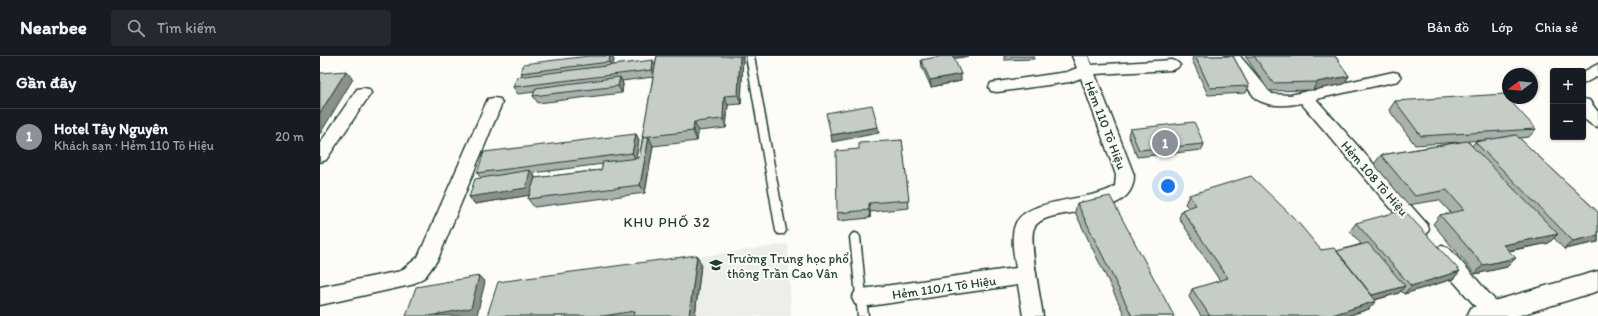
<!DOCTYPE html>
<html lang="vi">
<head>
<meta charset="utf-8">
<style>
  body { margin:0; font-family:Itim,sans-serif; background:#242831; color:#f1f3f6 }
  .controls { position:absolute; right:12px; top:12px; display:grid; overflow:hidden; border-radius:4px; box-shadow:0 1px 3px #0004 }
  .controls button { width:36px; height:36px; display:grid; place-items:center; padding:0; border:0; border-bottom:1px solid #363941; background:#171b24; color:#f1f3f6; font:20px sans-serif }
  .compass { position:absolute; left:1182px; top:12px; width:36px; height:36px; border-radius:50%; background:#171b24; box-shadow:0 1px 3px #0004; rotate:254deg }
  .you { position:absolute; left:848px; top:130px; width:14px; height:14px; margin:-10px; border:3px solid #fff; border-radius:50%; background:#1a73e8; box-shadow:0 0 0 6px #1a73e833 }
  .badge { display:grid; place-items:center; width:26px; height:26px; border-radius:50%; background:#8c9099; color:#fff; font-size:13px; font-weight:700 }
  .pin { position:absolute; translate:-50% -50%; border:2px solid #fff; box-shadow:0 1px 4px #0006 }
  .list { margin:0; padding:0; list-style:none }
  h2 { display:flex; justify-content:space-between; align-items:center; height:52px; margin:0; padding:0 16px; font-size:17px }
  h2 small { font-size:13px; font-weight:400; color:#9ea1a6 }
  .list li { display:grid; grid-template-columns:26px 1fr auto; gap:12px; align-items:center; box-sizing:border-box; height:56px; padding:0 16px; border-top:1px solid #363941 }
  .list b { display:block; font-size:15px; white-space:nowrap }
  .list p { margin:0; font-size:13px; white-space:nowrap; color:#9ea1a6 }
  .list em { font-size:13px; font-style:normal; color:#9ea1a6 }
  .icon { flex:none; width:22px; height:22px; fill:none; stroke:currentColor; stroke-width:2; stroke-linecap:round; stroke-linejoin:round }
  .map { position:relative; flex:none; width:1278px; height:260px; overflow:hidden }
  header { display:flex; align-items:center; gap:24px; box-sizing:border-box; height:56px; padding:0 20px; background:#171b24; border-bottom:1px solid #363941 }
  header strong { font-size:19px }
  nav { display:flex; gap:22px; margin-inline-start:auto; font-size:14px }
  .search { width:280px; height:36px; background:#242831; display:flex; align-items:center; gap:10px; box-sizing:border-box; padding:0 14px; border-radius:4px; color:#9ea1a6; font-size:15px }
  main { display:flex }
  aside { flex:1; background:#171b24 }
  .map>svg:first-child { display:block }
</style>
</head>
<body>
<header>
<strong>Nearbee</strong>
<div class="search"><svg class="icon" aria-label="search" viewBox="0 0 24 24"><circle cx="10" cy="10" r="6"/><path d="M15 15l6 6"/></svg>Tìm kiếm</div>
<nav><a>Bản đồ</a><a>Lớp</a><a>Chia sẻ</a></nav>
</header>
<main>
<aside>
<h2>Gần đây<small></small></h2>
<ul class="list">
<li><span class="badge">1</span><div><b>Hotel Tây Nguyên</b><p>Khách sạn · Hẻm 110 Tô Hiệu</p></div><em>20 m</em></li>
</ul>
</aside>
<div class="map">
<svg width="1278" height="260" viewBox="0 0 1278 260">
  <rect width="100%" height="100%" fill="#fdfcf7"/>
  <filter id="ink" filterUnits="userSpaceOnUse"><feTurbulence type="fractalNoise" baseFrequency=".025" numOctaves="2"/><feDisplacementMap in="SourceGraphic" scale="8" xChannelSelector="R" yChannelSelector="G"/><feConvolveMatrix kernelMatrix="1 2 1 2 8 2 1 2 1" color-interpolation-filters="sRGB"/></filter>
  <g filter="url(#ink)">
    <path fill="#eceee9" d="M468 188 471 260H169L179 229Z"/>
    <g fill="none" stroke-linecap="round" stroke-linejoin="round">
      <g stroke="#1f3d34" stroke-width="3">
        <path id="lane" d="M426 0H434L466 175 464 178H458L456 175Z
          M535 177 538 178 540 181 548 260H538L530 181 532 178Z"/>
      </g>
      <g stroke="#1f3d34" stroke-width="3">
        <path id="street" d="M752 0H768L771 9 852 4 857 6 860 9 857 12 852 14 775 18 814 119C814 169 727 146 714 172 708 184 721 244 723 260H703L698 229 542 251 535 248 532 242 535 236 542 233 696 212C694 200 691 185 694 172 702 140 771 147 795 130L796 119 761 22 750 26 677 36 671 35 669 31 671 27 677 26 747 16 757 12Z
          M904 0H920L952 38 970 39 1073 16 1078 17 1081 21 1078 25 996 43 1107 168 1109 173 1107 178 1100 181 1093 178 981 47C967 50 949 51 936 43Z
          M1278 8V20L1263 28V16Z
          M43 32 49 33 51 37 6 104 0 106V87L37 33Z
          M174 42 180 43 182 47 118 203 105 221 91 229 0 249V231L81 215 98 201 166 47 168 43Z
          M1263 43 1269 44 1278 56V71L1272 69 1263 62Z
          M1122 190 1129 192 1180 250 1183 256 1182 260H1164L1115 204 1112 198 1115 192Z"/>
      </g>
      <g stroke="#1f3d34" stroke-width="3">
        <path id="secondary" d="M1278 215V235L1197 260H1147L1151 252 1160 249Z"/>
      </g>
      <use href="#lane" fill="#fdfcf7" fill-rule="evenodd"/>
      <use href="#street" fill="#fdfcf7" fill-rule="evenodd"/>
      <use href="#secondary" fill="#fdfcf7" fill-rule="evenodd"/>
    </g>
    <path fill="#aab0ab" stroke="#1f3d34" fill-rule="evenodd" d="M337 0H423L421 48 408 49 406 72 378 75 377 85 333 90 325 137 214 151 208 143 209 139 155 148 149 141 161 122 157 117 316 78 319 84 316 102H319L333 21 302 25 303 28 302 37 218 47 213 40 215 36 198 38 193 31 203 20 201 17 294 4 293 9 335 8ZM283 108 281 114 215 122V121L213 117Z
      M684 0H714V3L684 4Z
      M873 0H913L929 30 926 37 888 39 872 4Z
      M925 0H1015L1029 20 1024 28 993 34 949 35Z
      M634 2 641 25 611 31 602 11 601 4Z
      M1075 45 1216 73 1209 81 1199 82 1278 156V186L1244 193 1234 182 1229 187 1189 195 1196 202 1187 211 1155 218 1113 168 1120 159 1131 157 1119 144 1088 149 1054 108 1061 99 1140 86 1095 89 1069 54ZM1169 84 1155 86 1152 90 1148 85Z
      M810 73 884 88 882 94 817 101 808 79Z
      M582 84 589 152 550 156V162L518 165 517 157 539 93Z
      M869 139 1001 194 1017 195 1041 188 1030 175 1036 167 1140 215 1133 223 1084 238 1081 235 1079 237 1055 244 1049 253 1027 260H881L869 241 872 233 900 225 859 162 862 154 869 152 865 148Z
      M757 147 854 260H805L755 156Z
      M381 208 375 260H167Z"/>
    <path fill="#8b908b" stroke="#1f3d34" d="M290 0H292L294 4 292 13 289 6Z
      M420 0H423L421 48 418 39Z
      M633 0H649L633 3Z
      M333 4 336 11 335 21 332 14Z
      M26 15 33 23 0 78V57Z
      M641 18V25L611 31 610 24Z
      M1029 20 1024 28 993 34 997 26Z
      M300 21 303 28 302 37 298 30Z
      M404 40 408 49 406 72 403 63Z
      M374 66 378 75 377 85 373 75Z
      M558 71 559 77 512 86 511 79Z
      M316 78 319 84 316 104 312 97Z
      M329 81 333 90 325 137 320 129Z
      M210 114 215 121 211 139 155 148 149 141Z
      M549 147 550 156V162L549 154Z
      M1238 178 1229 187 1175 197 1183 189Z
      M1278 179V186L1244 193 1253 185Z
      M377 199 381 208 375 260H369Z
      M1196 202 1187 211 1155 218 1163 209Z
      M1140 215 1133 223 1084 238 1091 230Z
      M159 220 165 226 157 259 149 260H110Z
      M1085 230 1079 237 1047 246 1052 239Z
      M1056 245 1049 253 1027 260H1009Z"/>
    <path fill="#c6cdc7" stroke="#1f3d34" d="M269 0H290L289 6 201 17 203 8Z
      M337 0H420L418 39 404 40 403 63 374 66 373 75 322 81Z
      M622 0H633L641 18 610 24 601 4Z
      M875 0H913L929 30 890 32Z
      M934 0H1015L1029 20 997 26 953 27Z
      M333 4 332 14 193 31 197 21Z
      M26 15 0 57V17Z
      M300 21 298 30 213 40 216 32Z
      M1184 38 1216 73 1101 80 1075 45Z
      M552 49 558 71 511 79 506 57Z
      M874 66 884 88 819 94 810 73Z
      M316 78 312 97 157 117 164 96Z
      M1196 79 1278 156V179L1253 185 1155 86Z
      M329 81 320 129 208 143 215 122 281 114 283 106 319 102 323 82Z
      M582 84 589 144 549 147V154L517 157 516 95 539 93V87Z
      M1147 85 1238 178 1183 189 1196 202 1163 209 1120 159 1144 154 1127 134 1095 140 1061 99Z
      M210 114 206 132 149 141 155 123Z
      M931 120 976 164 1001 194 1014 192 1056 245 1009 260H890L872 233 908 222 862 154 876 149 869 139Z
      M790 140 854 260H812L757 147Z
      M1084 154 1140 215 1091 230 1036 167Z
      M1048 187 1085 230 1052 239 1017 195Z
      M377 199 369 260H314L315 255 283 260H167L178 226Z
      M159 220 151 252 110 260H86L96 231Z"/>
  </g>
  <defs>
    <g id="school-bare" transform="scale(1.08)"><path d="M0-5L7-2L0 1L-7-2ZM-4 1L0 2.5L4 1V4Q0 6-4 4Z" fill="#1f3d34" stroke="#fdfcf7" stroke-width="2.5" paint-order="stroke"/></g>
  </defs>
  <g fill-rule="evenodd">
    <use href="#school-bare" x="396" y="209"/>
  </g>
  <g text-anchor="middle" stroke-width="4" stroke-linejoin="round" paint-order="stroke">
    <g font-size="13" fill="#1f3d34" stroke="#fdfcf7">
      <text transform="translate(786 69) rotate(69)" y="5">Hẻm 110 Tô Hiệu</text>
      <text transform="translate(1055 122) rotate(49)" y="5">Hẻm 108 Tô Hiệu</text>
      <text transform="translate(624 231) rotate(-8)" y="5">Hẻm 110/1 Tô Hiệu</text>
    </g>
    <g font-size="13" fill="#1f3d34" stroke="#fdfcf7" text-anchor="start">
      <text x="407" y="207">Trường Trung học phổ<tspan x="407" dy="15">thông Trần Cao Vân</tspan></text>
    </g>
    <g font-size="14" letter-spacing="1" fill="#1f3d34" stroke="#fdfcf7">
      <text x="347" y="171">KHU PHỐ 32</text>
    </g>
  </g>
</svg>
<div class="controls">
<button>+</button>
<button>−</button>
</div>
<svg class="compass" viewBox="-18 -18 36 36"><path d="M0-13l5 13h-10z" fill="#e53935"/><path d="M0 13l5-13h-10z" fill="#9ea1a6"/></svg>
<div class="you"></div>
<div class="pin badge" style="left:845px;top:87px">1</div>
</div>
</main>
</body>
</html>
